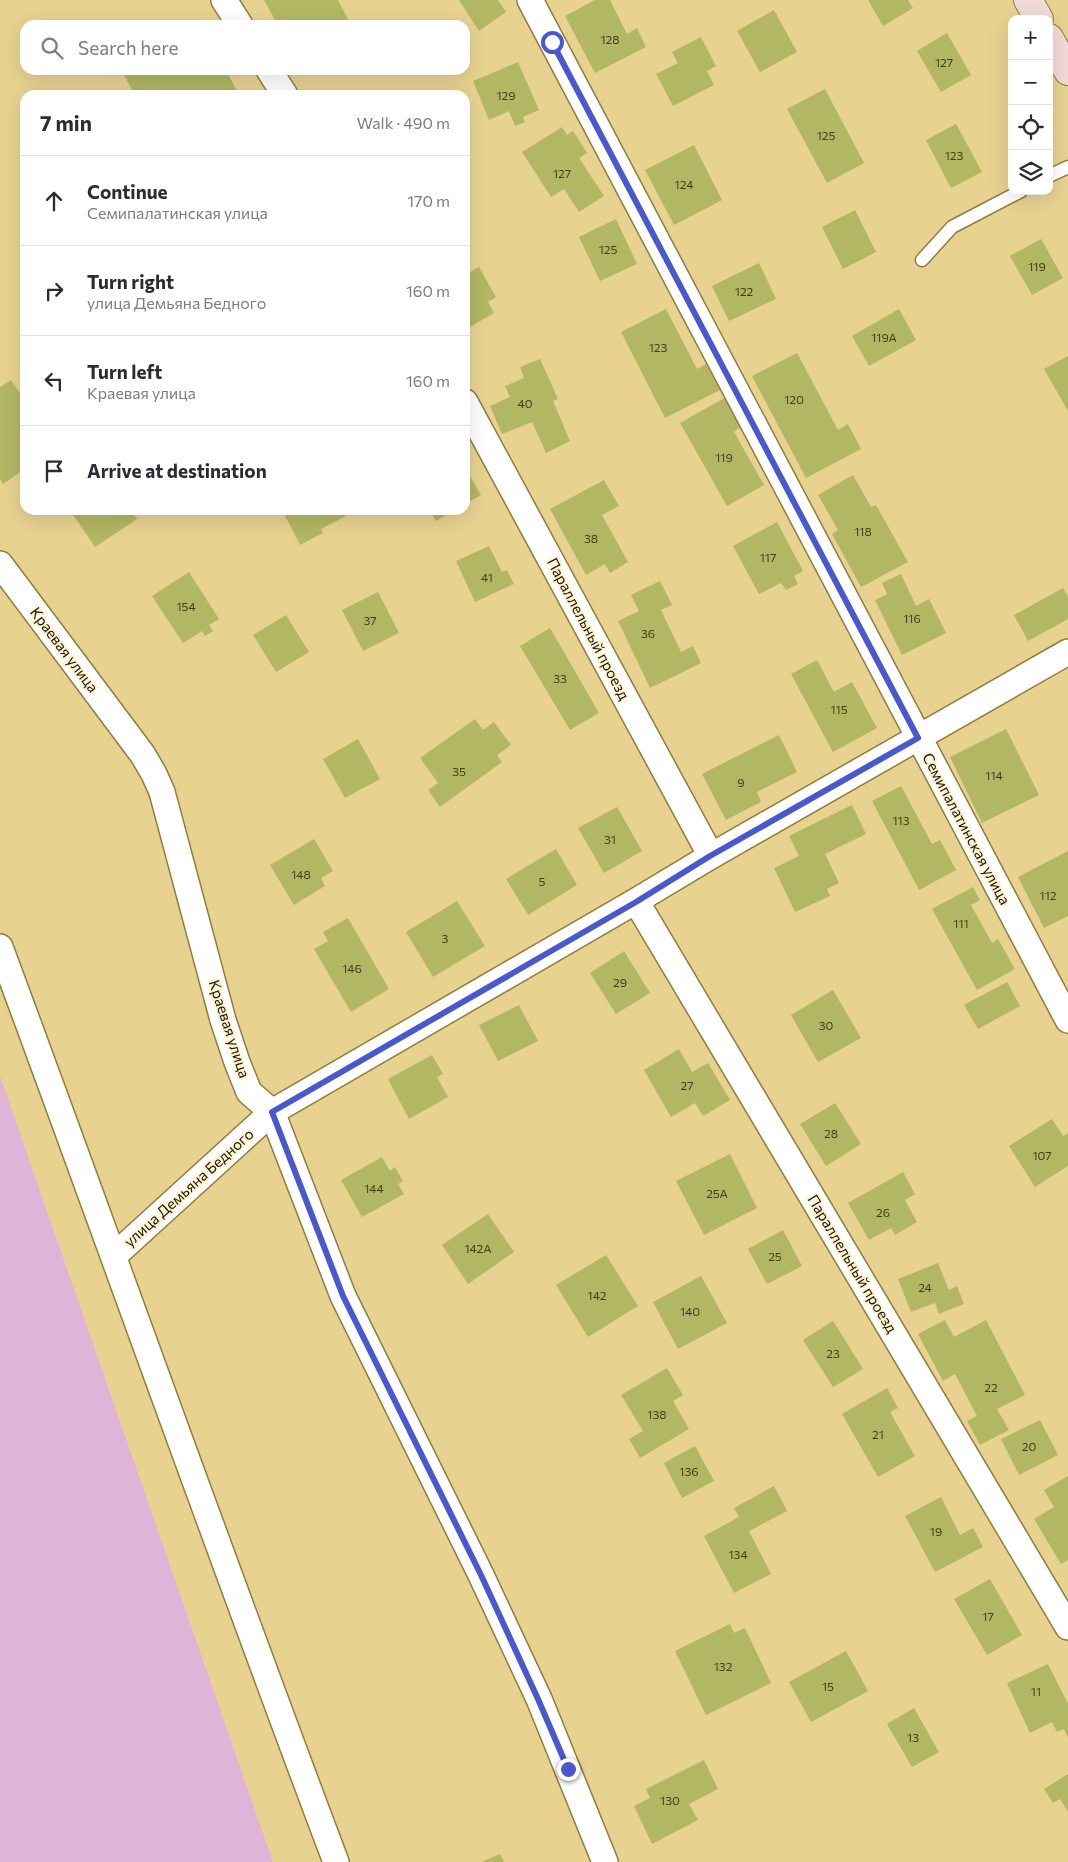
<!DOCTYPE html>
<html lang="en">
<head>
<meta charset="utf-8">
<style>
  body { margin:0; font-family:Commissioner,sans-serif; background:#f2f2f3; color:#2b2b33 }
  .controls { position:absolute; right:15px; top:15px; display:grid; overflow:hidden; border-radius:10px; box-shadow:0 5px 20px #0002 }
  .controls button { width:45px; height:45px; display:grid; place-items:center; padding:0; border:0; border-bottom:1px solid #e1e1e2; background:#fff; color:#2b2b33; font:25px sans-serif }
  .stop { position:absolute; width:15px; height:15px; margin:-11px; border:4px solid #4858cd; border-radius:50%; background:#fff }
  .stop.end { background:#4858cd; border-color:#fff; box-shadow:0 1px 5px #0008 }
  .list { margin:0; padding:0; list-style:none }
  h2 { display:flex; justify-content:space-between; align-items:center; height:65px; margin:0; padding:0 20px; font-size:21px }
  h2 small { font-size:16px; font-weight:400; color:#7c7c81 }
  .list li { display:grid; grid-template-columns:32px 1fr auto; gap:15px; align-items:center; box-sizing:border-box; height:90px; padding:0 20px; border-top:1px solid #e1e1e2 }
  .list b { display:block; font-size:19px; white-space:nowrap }
  .list p { margin:0; font-size:16px; white-space:nowrap; color:#7c7c81 }
  .list em { font-size:16px; font-style:normal; color:#7c7c81 }
  .icon { flex:none; width:28px; height:28px; fill:none; stroke:currentColor; stroke-width:2; stroke-linecap:round; stroke-linejoin:round }
  .map { position:relative; flex:none; width:1068px; height:1862px; overflow:hidden }
  .search { position:absolute; background:#fff; box-shadow:0 5px 20px #0002; left:20px; top:20px; width:450px; height:55px; display:flex; align-items:center; gap:12px; box-sizing:border-box; padding:0 18px; border-radius:15px; color:#7c7c81; font-size:19px }
  .panel { position:absolute; background:#fff; box-shadow:0 5px 20px #0002; left:20px; top:90px; width:450px; height:425px; border-radius:15px }
  .map>svg:first-child { display:block }
</style>
</head>
<body>
<div class="map">
<svg width="1068" height="1862" viewBox="0 0 1068 1862">
  <rect width="100%" height="100%" fill="#e7d290"/>
  <path fill="#e0b4d8" d="M0 1076 273 1862H0Z"/>
  <path fill="#b1b762" d="M264 0H338L349 21 341 25H278Z
    M459 0H498L506 12 479 31Z
    M595 0H610L627 34 637 28 646 47 595 73 565 16Z
    M868 0H908L913 8 883 26Z
    M774 10 797 52 760 72 737 31Z
    M947 33 971 75 941 92 917 51Z
    M701 37 716 66 707 71 714 85 673 106 656 74 678 63 672 52Z
    M518 62 539 110 523 117 525 122 515 126 509 111 489 120 473 81Z
    M121 70H226L239 95H135Z
    M825 89 864 163 827 183 787 109Z
    M956 124 982 172 951 188 926 140Z
    M562 127 567 135 573 131 587 153 579 158 604 196 579 212 564 189 551 197 522 152Z
    M694 145 722 200 674 225 645 170Z
    M855 210 876 252 843 269 822 227Z
    M616 219 637 264 600 281 579 237Z
    M1041 239 1063 278 1032 295 1010 256Z
    M759 263 776 299 729 321 712 286Z
    M479 267 496 297 488 302 494 313 465 330V275Z
    M666 309 697 369 706 364 720 390 665 418 621 332Z
    M899 309 916 340 869 366 852 336Z
    M797 353 838 430 848 424 861 449 806 478 752 376Z
    M1068 356V411L1044 369Z
    M540 359 558 399 553 401 570 441 546 453 532 422 502 434 490 406 510 397 505 386 524 378 520 367Z
    M11 380 25 401V469L3 484 0 479V387Z
    M726 397 742 426 734 432 764 485 727 506 680 423Z
    M465 468 481 495 465 504Z
    M853 475 871 507 876 505 908 562 861 587 832 534 838 530 818 495Z
    M604 480 619 506 602 515 628 562 610 573 605 564 586 575 550 509Z
    M70 510H131L137 519 95 547Z
    M282 510H343L346 516 321 529 323 533 300 545Z
    M429 510H455L436 521Z
    M777 522 803 571 794 576 798 584 786 590 781 583 759 594 733 546Z
    M489 546 502 572 507 570 514 584 475 602 456 561Z
    M189 572 219 619 209 625 213 631 205 636 202 631 183 643 152 596Z
    M901 574 916 606 929 599 946 633 902 655 875 600 887 594 882 583Z
    M660 581 672 605 661 610 681 652 693 646 701 663 650 688 618 621 639 611 631 595Z
    M1063 588 1068 597V619L1028 641 1014 615Z
    M378 592 399 633 363 651 342 610Z
    M286 615 309 652 276 672 253 635Z
    M550 628 599 713 570 730 520 646Z
    M817 660 834 692 852 682 877 728 833 752 791 674Z
    M475 719 483 730 494 722 511 745 497 755 502 762 440 807 428 790 438 783 420 758Z
    M1006 729 1039 795 982 823 950 757Z
    M779 735 797 772 757 792 761 802 726 820 702 774Z
    M358 739 380 779 345 798 323 759Z
    M901 786 932 844 940 840 956 870 919 890 872 801Z
    M852 805 866 834 825 854 839 883 827 889 830 896 795 912 774 868 799 856 789 836Z
    M617 807 642 851 604 873 578 828Z
    M314 839 333 871 321 878 325 886 294 905 270 865Z
    M556 849 577 885 528 915 506 879Z
    M1068 851V916L1044 928 1018 877Z
    M973 887 980 900 971 905 992 943 998 939 1015 969 977 990 932 909Z
    M457 901 485 946 433 977 406 932Z
    M348 918 389 989 351 1012 314 949 328 941 323 932Z
    M624 951 650 993 616 1014 590 973Z
    M1007 982 1020 1006 978 1029 964 1005Z
    M833 990 861 1038 818 1062 791 1015Z
    M519 1005 538 1041 498 1061 479 1025Z
    M679 1049 692 1072 708 1063 730 1100 703 1116 695 1103 671 1117 644 1070Z
    M432 1055 443 1074 437 1077 448 1097 409 1119 388 1079Z
    M835 1103 861 1144 826 1166 800 1124Z
    M1052 1119 1063 1136 1068 1133V1166L1035 1187 1009 1146Z
    M730 1154 757 1208 704 1235 676 1181Z
    M382 1157 390 1171 395 1167 403 1181 398 1184 404 1194 362 1217 341 1180Z
    M903 1172 915 1194 905 1200 917 1222 895 1235 891 1228 869 1240 848 1203Z
    M488 1214 514 1252 468 1284 442 1245Z
    M783 1230 802 1266 767 1284 748 1249Z
    M606 1255 638 1306 588 1337 556 1285Z
    M938 1263 949 1290 957 1286 964 1304 939 1314 935 1303 911 1312 898 1279Z
    M701 1276 727 1323 678 1349 653 1302Z
    M945 1320 954 1337 986 1320 1025 1395 997 1409 1009 1430 980 1445 967 1421 977 1416 955 1374 943 1381 918 1334Z
    M833 1321 863 1369 833 1387 803 1340Z
    M667 1368 683 1395 673 1401 689 1429 640 1458 629 1439 643 1431 621 1395Z
    M887 1388 898 1408 890 1412 915 1456 878 1477 842 1414Z
    M1040 1420 1058 1455 1019 1475 1001 1439Z
    M695 1446 714 1481 682 1498 664 1463Z
    M1068 1476V1560L1061 1564 1034 1519 1054 1507 1044 1490Z
    M774 1486 787 1511 749 1531 771 1574 734 1593 704 1536 739 1517 734 1508Z
    M941 1497 960 1535 973 1528 983 1547 935 1572 905 1516Z
    M990 1579 1022 1635 987 1655 954 1599Z
    M730 1624 734 1633 745 1628 771 1683 706 1715 675 1651Z
    M846 1651 868 1691 811 1722 789 1682Z
    M1048 1664 1067 1702H1068V1738L1064 1729 1057 1732 1052 1722 1030 1733 1007 1683Z
    M914 1708 939 1752 912 1767 887 1724Z
    M704 1760 718 1789 689 1804 698 1820 652 1844 634 1806 650 1798 646 1789Z
    M1068 1774V1812L1060 1799 1053 1803 1044 1789Z
    M500 1854 504 1862H481Z"/>
  <g fill="none" stroke-linecap="round" stroke-linejoin="round">
    <g stroke="#907c3c" stroke-width="15">
      <path id="lane" d="M1049 176 1068 167
        M922 260 952 227 1021 191"/>
    </g>
    <g stroke="#907c3c" stroke-width="28">
      <path id="street" d="M224 0 240 25
        M530 0 1068 1020
        M269 70 285 95
        M465 402 711 856
        M0 564 143 755 154 774 162 792 223 1020 237 1062 249 1092 272 1112 343 1296 481 1575 539 1699 605 1862
        M636 901 1068 1627
        M0 947C113 1252 221 1558 336 1862
        M114 1256 272 1112 636 901 711 856 1068 652"/>
    </g>
    <g stroke="#907c3c" stroke-width="30">
      <path id="secondary" d="M1028 0 1039 19
        M1049 38 1068 71"/>
    </g>
    <use href="#lane" stroke="#fff" stroke-width="12"/>
    <use href="#street" stroke="#fff" stroke-width="25"/>
    <use href="#secondary" stroke="#f2dad6" stroke-width="28"/>
  </g>
  <g fill="none" stroke-linecap="round" stroke-linejoin="round">
    <path stroke="#4858cd" stroke-width="6" d="M552 42 918 738 710 856 636 902 272 1112 343 1296 481 1575 538 1699 568 1769"/>
  </g>
  <g text-anchor="middle" stroke-width="4" stroke-linejoin="round" paint-order="stroke">
    <g font-size="12" fill="#433e18">
      <text x="610" y="44">128</text>
      <text x="944" y="67">127</text>
      <text x="506" y="100">129</text>
      <text x="826" y="140">125</text>
      <text x="954" y="160">123</text>
      <text x="562" y="178">127</text>
      <text x="684" y="189">124</text>
      <text x="608" y="254">125</text>
      <text x="1037" y="271">119</text>
      <text x="744" y="296">122</text>
      <text x="884" y="342">119А</text>
      <text x="658" y="352">123</text>
      <text x="794" y="404">120</text>
      <text x="525" y="408">40</text>
      <text x="724" y="462">119</text>
      <text x="863" y="536">118</text>
      <text x="591" y="543">38</text>
      <text x="768" y="562">117</text>
      <text x="487" y="582">41</text>
      <text x="186" y="611">154</text>
      <text x="912" y="623">116</text>
      <text x="370" y="625">37</text>
      <text x="648" y="638">36</text>
      <text x="560" y="683">33</text>
      <text x="839" y="714">115</text>
      <text x="459" y="776">35</text>
      <text x="994" y="780">114</text>
      <text x="741" y="787">9</text>
      <text x="901" y="825">113</text>
      <text x="610" y="844">31</text>
      <text x="301" y="879">148</text>
      <text x="542" y="886">5</text>
      <text x="1048" y="900">112</text>
      <text x="961" y="928">111</text>
      <text x="445" y="943">3</text>
      <text x="352" y="973">146</text>
      <text x="620" y="987">29</text>
      <text x="826" y="1030">30</text>
      <text x="687" y="1090">27</text>
      <text x="831" y="1138">28</text>
      <text x="1042" y="1160">107</text>
      <text x="374" y="1193">144</text>
      <text x="717" y="1198">25А</text>
      <text x="883" y="1217">26</text>
      <text x="478" y="1253">142А</text>
      <text x="775" y="1261">25</text>
      <text x="925" y="1292">24</text>
      <text x="597" y="1300">142</text>
      <text x="690" y="1316">140</text>
      <text x="833" y="1358">23</text>
      <text x="991" y="1392">22</text>
      <text x="657" y="1419">138</text>
      <text x="878" y="1439">21</text>
      <text x="1029" y="1451">20</text>
      <text x="689" y="1476">136</text>
      <text x="936" y="1536">19</text>
      <text x="738" y="1559">134</text>
      <text x="988" y="1621">17</text>
      <text x="723" y="1671">132</text>
      <text x="828" y="1691">15</text>
      <text x="1036" y="1696">11</text>
      <text x="913" y="1742">13</text>
      <text x="670" y="1805">130</text>
    </g>
    <g font-size="15" fill="#1e1600" stroke="#fef4d3">
      <text transform="translate(588 629) rotate(62)" y="5">Параллельный проезд</text>
      <text transform="translate(64 650) rotate(53)" y="5">Краевая улица</text>
      <text transform="translate(966 829) rotate(62)" y="5">Семипалатинская улица</text>
      <text transform="translate(229 1029) rotate(72)" y="5">Краевая улица</text>
      <text transform="translate(189 1188) rotate(-42)" y="5">улица Демьяна Бедного</text>
      <text transform="translate(852 1264) rotate(59)" y="5">Параллельный проезд</text>
    </g>
  </g>
</svg>
<div class="controls">
<button>+</button>
<button>−</button>
<button><svg class="icon" aria-label="locate" viewBox="0 0 24 24"><circle cx="12" cy="12" r="6"/><path d="M12 2v4M12 18v4M2 12h4M18 12h4"/></svg></button>
<button><svg class="icon" aria-label="layers" viewBox="0 0 24 24"><path d="M12 4l9 5-9 5-9-5zM3 14l9 5 9-5"/></svg></button>
</div>
<div class="stop" style="left:552px;top:42px"></div>
<div class="stop end" style="left:568px;top:1769px"></div>
<div class="search"><svg class="icon" aria-label="search" viewBox="0 0 24 24"><circle cx="10" cy="10" r="6"/><path d="M15 15l6 6"/></svg>Search here</div>
<section class="panel">
<h2>7 min<small>Walk · 490 m</small></h2>
<ul class="list">
<li><svg class="icon" aria-label="ahead" viewBox="0 0 24 24"><path d="M12 20V5M6 11l6-6 6 6"/></svg><div><b>Continue</b><p>Семипалатинская улица</p></div><em>170 m</em></li>
<li><svg class="icon" aria-label="right" viewBox="0 0 24 24"><path d="M7 20v-9h11M14 6l5 5-5 5"/></svg><div><b>Turn right</b><p>улица Демьяна Бедного</p></div><em>160 m</em></li>
<li><svg class="icon" aria-label="left" viewBox="0 0 24 24"><path d="M17 20v-9H6M10 6l-5 5 5 5"/></svg><div><b>Turn left</b><p>Краевая улица</p></div><em>160 m</em></li>
<li><svg class="icon" aria-label="arrive" viewBox="0 0 24 24"><path d="M6 21V4h12l-3 4 3 4H6"/></svg><div><b>Arrive at destination</b></div></li>
</ul>
</section>
</div>
</body>
</html>
